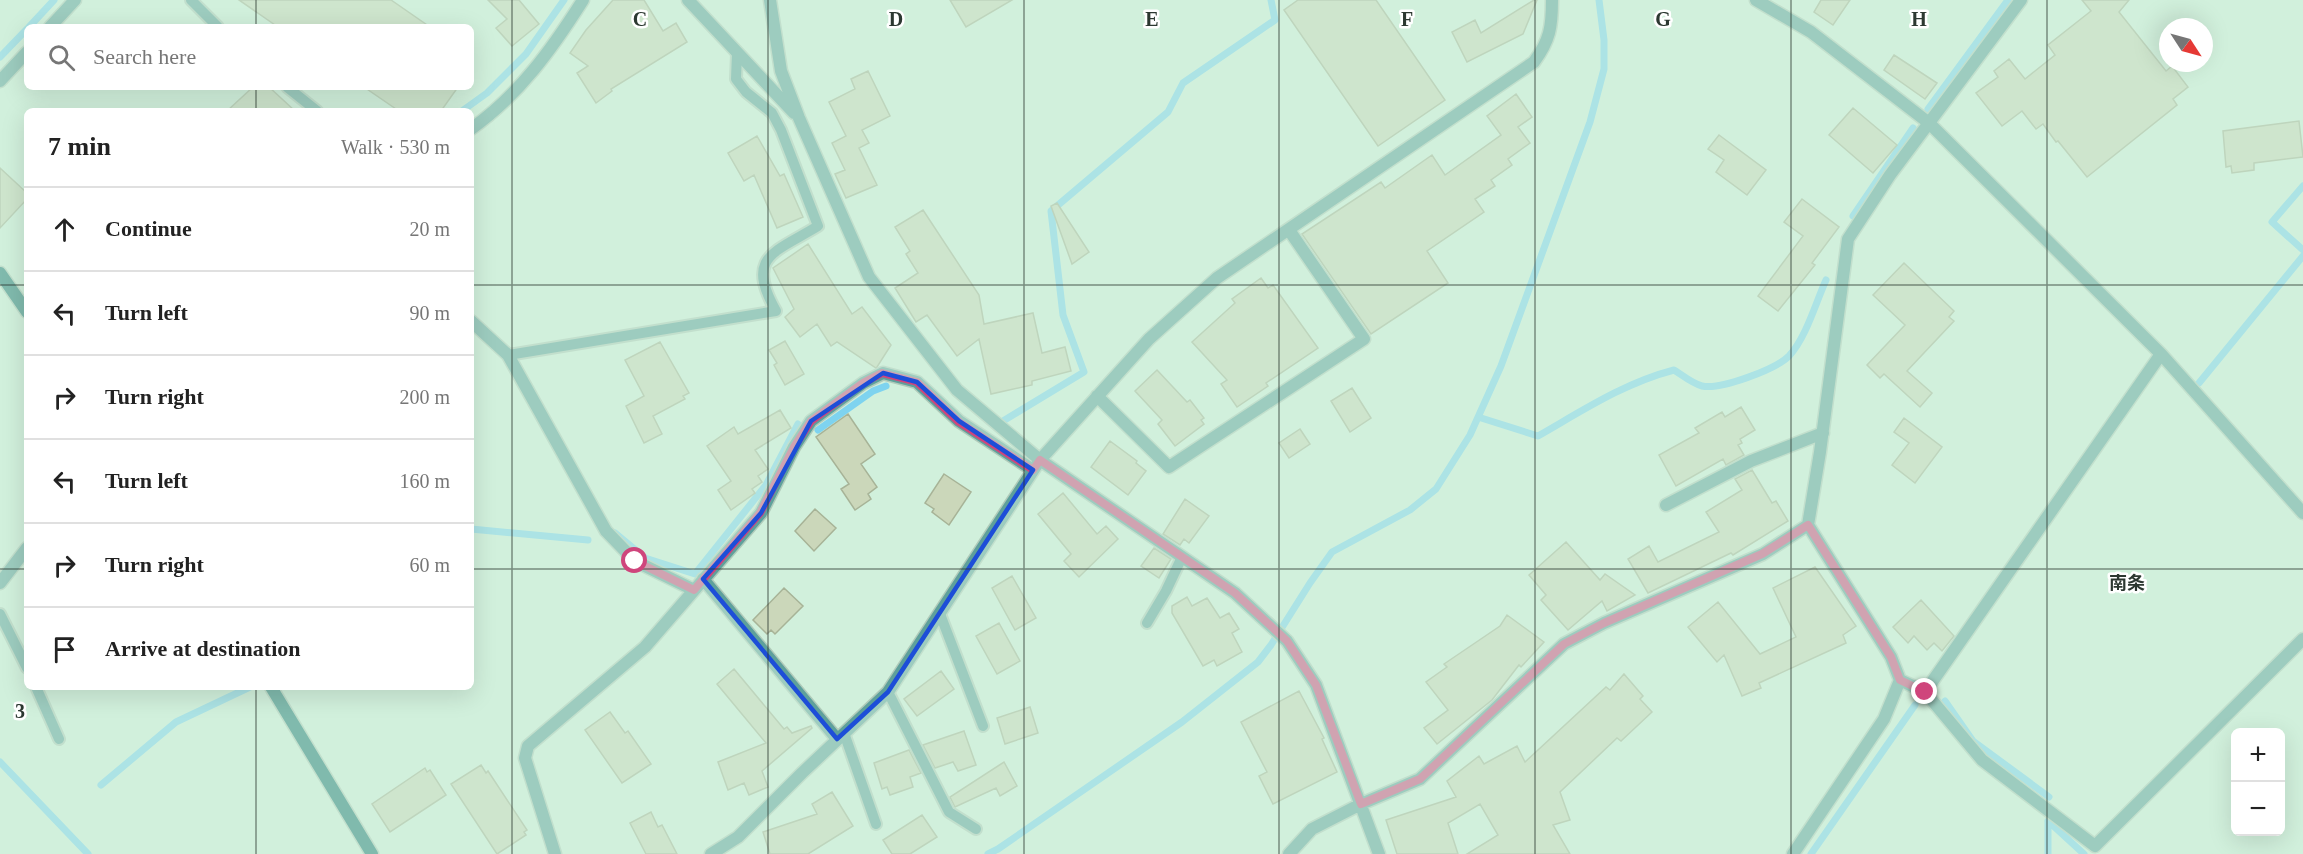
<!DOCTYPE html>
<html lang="en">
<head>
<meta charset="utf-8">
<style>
  body { margin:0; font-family:"Times New Roman","Noto Sans JP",serif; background:#f2f2f2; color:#222 }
  .controls { position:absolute; right:18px; bottom:18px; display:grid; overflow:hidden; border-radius:9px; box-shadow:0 6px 24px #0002 }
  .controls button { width:54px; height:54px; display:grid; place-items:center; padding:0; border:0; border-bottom:2px solid #e0e0e0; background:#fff; color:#222; font:30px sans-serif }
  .compass { position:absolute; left:2159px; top:18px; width:54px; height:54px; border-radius:50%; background:#fff; box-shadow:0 6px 24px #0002; rotate:126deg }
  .stop { position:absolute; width:18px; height:18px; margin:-14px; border:4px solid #cf457c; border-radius:50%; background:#fff }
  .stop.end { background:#cf457c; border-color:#fff; box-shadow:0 2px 6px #0008 }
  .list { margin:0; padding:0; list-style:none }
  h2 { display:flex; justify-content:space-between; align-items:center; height:78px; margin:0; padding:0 24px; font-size:26px }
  h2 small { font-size:20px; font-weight:400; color:#767676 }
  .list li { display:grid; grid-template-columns:39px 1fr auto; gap:18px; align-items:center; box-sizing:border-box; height:84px; padding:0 24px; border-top:2px solid #e0e0e0 }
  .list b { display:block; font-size:22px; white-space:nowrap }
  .list em { font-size:20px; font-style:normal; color:#767676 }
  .icon { flex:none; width:33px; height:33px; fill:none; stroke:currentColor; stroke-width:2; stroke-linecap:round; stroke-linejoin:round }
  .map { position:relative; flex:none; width:2303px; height:854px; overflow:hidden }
  .search { position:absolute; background:#fff; box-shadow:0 6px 24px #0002; left:24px; top:24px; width:450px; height:66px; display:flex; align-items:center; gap:15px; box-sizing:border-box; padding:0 21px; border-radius:9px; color:#767676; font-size:22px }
  .panel { position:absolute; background:#fff; box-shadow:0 6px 24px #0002; left:24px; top:108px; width:450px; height:582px; border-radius:9px }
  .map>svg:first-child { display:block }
</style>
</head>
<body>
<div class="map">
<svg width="2303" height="854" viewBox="0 0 2303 854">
  <rect width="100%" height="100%" fill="#d1f0dc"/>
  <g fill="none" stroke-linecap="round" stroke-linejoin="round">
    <path stroke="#7ed3ef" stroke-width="7" d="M29 27 54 0
      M0 57 27 29
      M1928 109 2008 0
      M462 111 487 93 526 54 564 0
      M2303 186 2272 222 2303 250
      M1853 216 1913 128
      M2199 383 2303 256
      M1478 417 1538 436C1582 411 1624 383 1674 370 1682 375 1693 384 1702 386 1721 390 1776 369 1789 356 1806 338 1816 302 1826 280
      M1003 421 1084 372 1063 315 1051 211 1168 112 1183 83 1275 20 1271 0
      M818 430 873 391 886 386
      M471 529 588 540
      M615 533 645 558 695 574 766 485 798 424
      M1945 701 1973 741 2049 797
      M0 762 88 854
      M101 785 176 722 250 687
      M2048 821 2084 854
      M2048 821V854
      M988 854 998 849 1182 722 1258 662 1271 645 1310 583 1332 552 1410 510 1436 489 1470 435 1501 366 1590 122 1604 69V40L1599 0
      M1811 854 1915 705"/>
  </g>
  <path fill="#cbd7ba" stroke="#a7b397" stroke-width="1.5" d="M239 0H391L430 27H278Z
    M488 0H519L539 24 512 46 496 28 507 19Z
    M613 0H644L663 31 676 23 687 42 611 89 612 91 596 103 577 73 588 66 570 53 586 30Z
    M950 0H1012L966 27Z
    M1298 0H1376L1445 100 1378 146 1284 10Z
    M1534 0H1537L1523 34 1467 62 1452 32 1475 20 1481 33Z
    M1821 0H1850L1833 25 1814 12Z
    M2082 0H2129L2119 12 2166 71 2172 66 2188 87 2173 99 2177 105 2087 177 2058 141 2056 142 2043 124 2036 129 2022 111 2002 126 1976 93 1998 77 1994 71 2009 59 2025 79 2055 55 2048 45 2091 11Z
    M1894 55 1937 83 1925 99 1884 70Z
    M868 71 890 116 862 130 869 143 859 148 877 185 846 198 835 174 845 170 832 143 846 136 829 102 855 89 851 79Z
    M253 87H269L295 111H227Z
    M364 87H458L441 111H399Z
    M1516 94 1532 117 1518 127 1530 143 1508 159 1512 165 1491 180 1495 186 1475 199 1484 212 1427 251 1448 283 1371 334 1302 234 1381 182 1385 188 1432 155 1445 175 1501 135 1487 116Z
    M1853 108 1897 145 1873 173 1829 135Z
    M2299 121 2303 157 2254 163V170L2232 173 2231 166 2226 167 2223 131Z
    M1719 135 1766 170 1747 195 1716 172 1724 160 1708 149Z
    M757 136 780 176 784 174 803 217 777 228 754 175 744 181 728 153Z
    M0 168 27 193V199L0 228Z
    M1802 199 1839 227 1812 263 1815 265 1778 311 1758 296 1803 236 1784 222Z
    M1057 203 1089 252 1072 264 1051 206Z
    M923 210 979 295 984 324 1033 313 1042 353 1065 347 1071 371 1032 381V385L991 394 979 339 957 356 927 315 916 322 895 288 918 273 906 254 910 251 895 227Z
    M808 244 852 314 862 307 891 345 877 367 876 368 837 342 831 346 817 324 800 337 785 317 794 309 773 268Z
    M1904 263 1954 311 1949 317 1954 321 1907 371 1932 393 1920 407 1884 374 1880 378 1867 365 1905 325 1873 295Z
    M1261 278 1268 288 1273 285 1318 348 1266 383 1268 386 1237 407 1221 384 1227 380 1192 342 1235 303 1232 299Z
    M785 341 804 374 785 385 774 365 777 363 769 350Z
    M660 342 689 393 683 396 685 399 653 416 662 434 644 443 626 406 644 396 625 360Z
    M1157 370 1187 402 1190 400 1204 418 1201 420 1204 424 1175 446 1158 424 1162 420 1135 391Z
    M1352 388 1371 418 1350 432 1331 401Z
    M1741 407 1755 430 1740 439 1742 443 1738 445 1744 455 1726 465 1723 459 1676 486 1659 455 1699 433 1695 428 1722 412 1725 417Z
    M780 410 791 428 755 450 768 469 758 476 762 482 752 489 755 493 731 510 718 490 731 481 707 446 734 427 738 434Z
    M848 414 875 454 861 464 877 487 868 494 871 499 855 510 841 489 849 484 816 437Z
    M1904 418 1942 447 1915 483 1892 465 1909 443 1894 432Z
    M1300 429 1310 444 1289 458 1279 443Z
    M1110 441 1137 461 1136 463 1146 471 1128 495 1091 467Z
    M1752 470 1772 503 1776 501 1788 521 1733 555 1731 553 1648 593 1628 559 1649 546 1658 562 1719 532 1706 512 1742 490 1735 479Z
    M944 474 971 492 949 525 932 512 934 509 925 503Z
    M1063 493 1097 534 1106 526 1118 539 1079 577 1064 561 1071 554 1038 514Z
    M1185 499 1209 516 1189 543 1184 539 1180 545 1163 534Z
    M815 509 836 528 814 551 795 531Z
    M1566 542 1600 580 1605 574 1635 595 1607 611 1602 601 1568 630 1541 600 1546 595 1529 575Z
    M1154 548 1171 559 1159 578 1141 566Z
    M1815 567 1856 626 1843 635 1846 643 1759 683 1761 688 1742 696 1724 655 1717 662 1688 627 1718 602 1760 654 1796 637 1773 588Z
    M1012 576 1036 618 1015 630 992 588Z
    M784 588 803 606 775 634 771 630 767 634 753 620Z
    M1187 597 1192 606 1207 598 1220 618 1229 613 1239 629 1232 633 1242 652 1217 666 1214 660 1203 666 1172 613V606Z
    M1921 600 1954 636 1942 651 1934 643 1927 650 1914 636 1908 643 1893 627Z
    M1507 615 1544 642 1521 667 1519 665 1492 700 1437 744 1424 728 1448 710 1426 682 1447 667 1444 664 1500 626Z
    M999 623 1020 661 997 674 976 636Z
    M734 669 784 729 787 727 792 733 811 726 812 728 762 771 768 787 749 795 744 783 728 790 718 762 766 743 717 684Z
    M941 671 954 689 917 716 904 699Z
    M1624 674 1643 696 1640 699 1652 712 1621 741 1617 738 1560 792 1570 820 1553 825 1570 854H1467L1498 835 1480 804 1448 823 1458 854H1397L1386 820 1456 797 1447 781 1479 756 1484 764 1517 746 1525 762 1606 687 1610 690Z
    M1299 691 1324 738 1322 739 1337 772 1273 804 1259 776 1267 772 1241 722Z
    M1030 707 1038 733 1005 744 997 718Z
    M610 712 625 733 628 731 651 764 622 783 585 730Z
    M964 731 976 765 958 771 953 762 935 768 923 745Z
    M909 750 921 773 910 777 913 787 890 795 887 787 882 789 874 763Z
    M1004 762 1017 786 1000 796 996 788 955 807 950 797Z
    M481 765 486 773 488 771 527 830 524 832 526 835 497 854 451 784Z
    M425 768 427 772 430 770 446 795 390 832 372 804Z
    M832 792 853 826 808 854H770L763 832 817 814 812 804Z
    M651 812 658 827 662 825 677 854H646L630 823Z
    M922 815 937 837 910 854H892L883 840Z"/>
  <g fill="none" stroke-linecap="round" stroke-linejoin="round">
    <g stroke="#b0cbba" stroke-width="14">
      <path id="lane" d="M191 0 218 27
        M287 87 317 111
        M508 355 776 311C745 256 774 253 818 226L781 130 772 113 746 92 736 79 737 53
        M0 614 27 668
        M940 614 983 726
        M1147 623 1166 591 1182 557
        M36 687 59 739
        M888 692 949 812 976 829
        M844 733 876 824"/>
    </g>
    <g stroke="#b0cbba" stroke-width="15">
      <path id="street" d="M688 0 794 113
        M770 0 781 71 799 118 869 277 957 390 1040 460 1235 593 1287 641 1316 685 1379 854
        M1756 0 1811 32 1929 123 2161 354 2303 513
        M2021 0 1890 175 1848 239 1820 452 1808 525 1891 657 1900 680 1925 692 1982 760 2095 846 2303 639
        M50 27 75 0
        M0 81 27 52
        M471 129C519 95 552 49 583 0
        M471 321 508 355 606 531 635 561 694 590
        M1097 396 1169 467 1364 339 1289 230
        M1666 505 1751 461 1823 433
        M703 579 837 739
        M0 583 27 548
        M1925 692 2161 354
        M555 854 525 758 528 746 645 647 761 513 794 447 811 421 863 383 883 373 917 382 959 421 1033 470
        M711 854 738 837 802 773 888 692 1040 460 1149 339 1217 278 1534 62C1550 40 1552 27 1552 0
        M1289 854 1312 829 1361 804 1420 779 1564 644 1604 623 1763 554 1808 525
        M1793 854 1884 719 1900 680"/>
    </g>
    <g stroke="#b0cbba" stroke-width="15">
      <path id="secondary" d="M0 273 27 312
        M271 687 372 854"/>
    </g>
    <use href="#lane" stroke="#5ea09b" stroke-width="10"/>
    <use href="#street" stroke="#5ea09b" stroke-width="12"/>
    <use href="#secondary" stroke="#1d7974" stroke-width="12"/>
  </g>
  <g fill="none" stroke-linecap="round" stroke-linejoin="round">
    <path stroke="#cf457c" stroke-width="8" d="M635 561 694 590 760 513 794 447 811 421 863 383 882 373 917 382 959 422 1033 470 1040 460 1235 593 1287 641 1316 685 1361 804 1420 779 1564 644 1604 623 1762 554 1808 525 1891 657 1900 680 1925 692"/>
  </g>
  <path d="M0 0H2303V854H0ZM883 373 917 382 959 421 1033 470 888 692 837 739 703 579 761 513 811 421Z" fill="#d1f0dc" fill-opacity=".55" fill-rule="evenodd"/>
  <path fill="none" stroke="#1d4ed8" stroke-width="4.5" stroke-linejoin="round" d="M883 373 917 382 959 421 1033 470 888 692 837 739 703 579 761 513 811 421Z"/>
  <path fill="none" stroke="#2c3831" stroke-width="1.5" stroke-opacity="0.55" d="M256 0V27M512 0V854M768 0V854M1024 0V854M1279 0V854M1535 0V854M1791 0V854M2047 0V854M256 87V111M0 285H27M471 285H2303M0 569H27M471 569H2303M256 687V854"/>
  <g text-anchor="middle" stroke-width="5" stroke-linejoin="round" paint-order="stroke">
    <g font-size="18" font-weight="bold" fill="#2c3831" stroke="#fff">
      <text x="2127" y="589">南条</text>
    </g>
  </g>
  <g font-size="20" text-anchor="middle" font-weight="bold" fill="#2c3831" stroke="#fff" stroke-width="5" stroke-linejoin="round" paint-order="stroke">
    <text x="640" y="26">C</text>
    <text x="896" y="26">D</text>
    <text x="1152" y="26">E</text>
    <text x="1407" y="26">F</text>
    <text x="1663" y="26">G</text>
    <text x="1919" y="26">H</text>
    <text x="20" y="718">3</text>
  </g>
</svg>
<div class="controls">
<button>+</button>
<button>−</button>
</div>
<svg class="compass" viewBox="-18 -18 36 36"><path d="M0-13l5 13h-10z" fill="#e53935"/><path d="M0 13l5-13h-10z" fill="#767676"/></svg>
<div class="stop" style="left:635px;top:561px"></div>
<div class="stop end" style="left:1925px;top:692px"></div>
<div class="search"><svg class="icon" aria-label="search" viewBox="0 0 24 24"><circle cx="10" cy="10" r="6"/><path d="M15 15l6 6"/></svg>Search here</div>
<section class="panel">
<h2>7 min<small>Walk · 530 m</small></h2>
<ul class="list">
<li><svg class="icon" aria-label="ahead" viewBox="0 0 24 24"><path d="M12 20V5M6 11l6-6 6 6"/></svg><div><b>Continue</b></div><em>20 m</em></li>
<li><svg class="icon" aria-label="left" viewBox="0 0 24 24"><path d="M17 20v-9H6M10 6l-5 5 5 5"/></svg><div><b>Turn left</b></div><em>90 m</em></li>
<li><svg class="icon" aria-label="right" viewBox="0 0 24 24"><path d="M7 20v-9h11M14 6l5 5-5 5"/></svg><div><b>Turn right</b></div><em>200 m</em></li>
<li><svg class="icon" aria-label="left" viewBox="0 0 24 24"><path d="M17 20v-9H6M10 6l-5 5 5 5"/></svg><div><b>Turn left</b></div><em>160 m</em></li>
<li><svg class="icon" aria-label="right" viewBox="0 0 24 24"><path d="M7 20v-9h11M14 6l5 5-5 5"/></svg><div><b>Turn right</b></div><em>60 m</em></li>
<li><svg class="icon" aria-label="arrive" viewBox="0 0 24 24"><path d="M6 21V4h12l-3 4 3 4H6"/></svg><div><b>Arrive at destination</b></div></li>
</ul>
</section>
</div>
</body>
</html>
